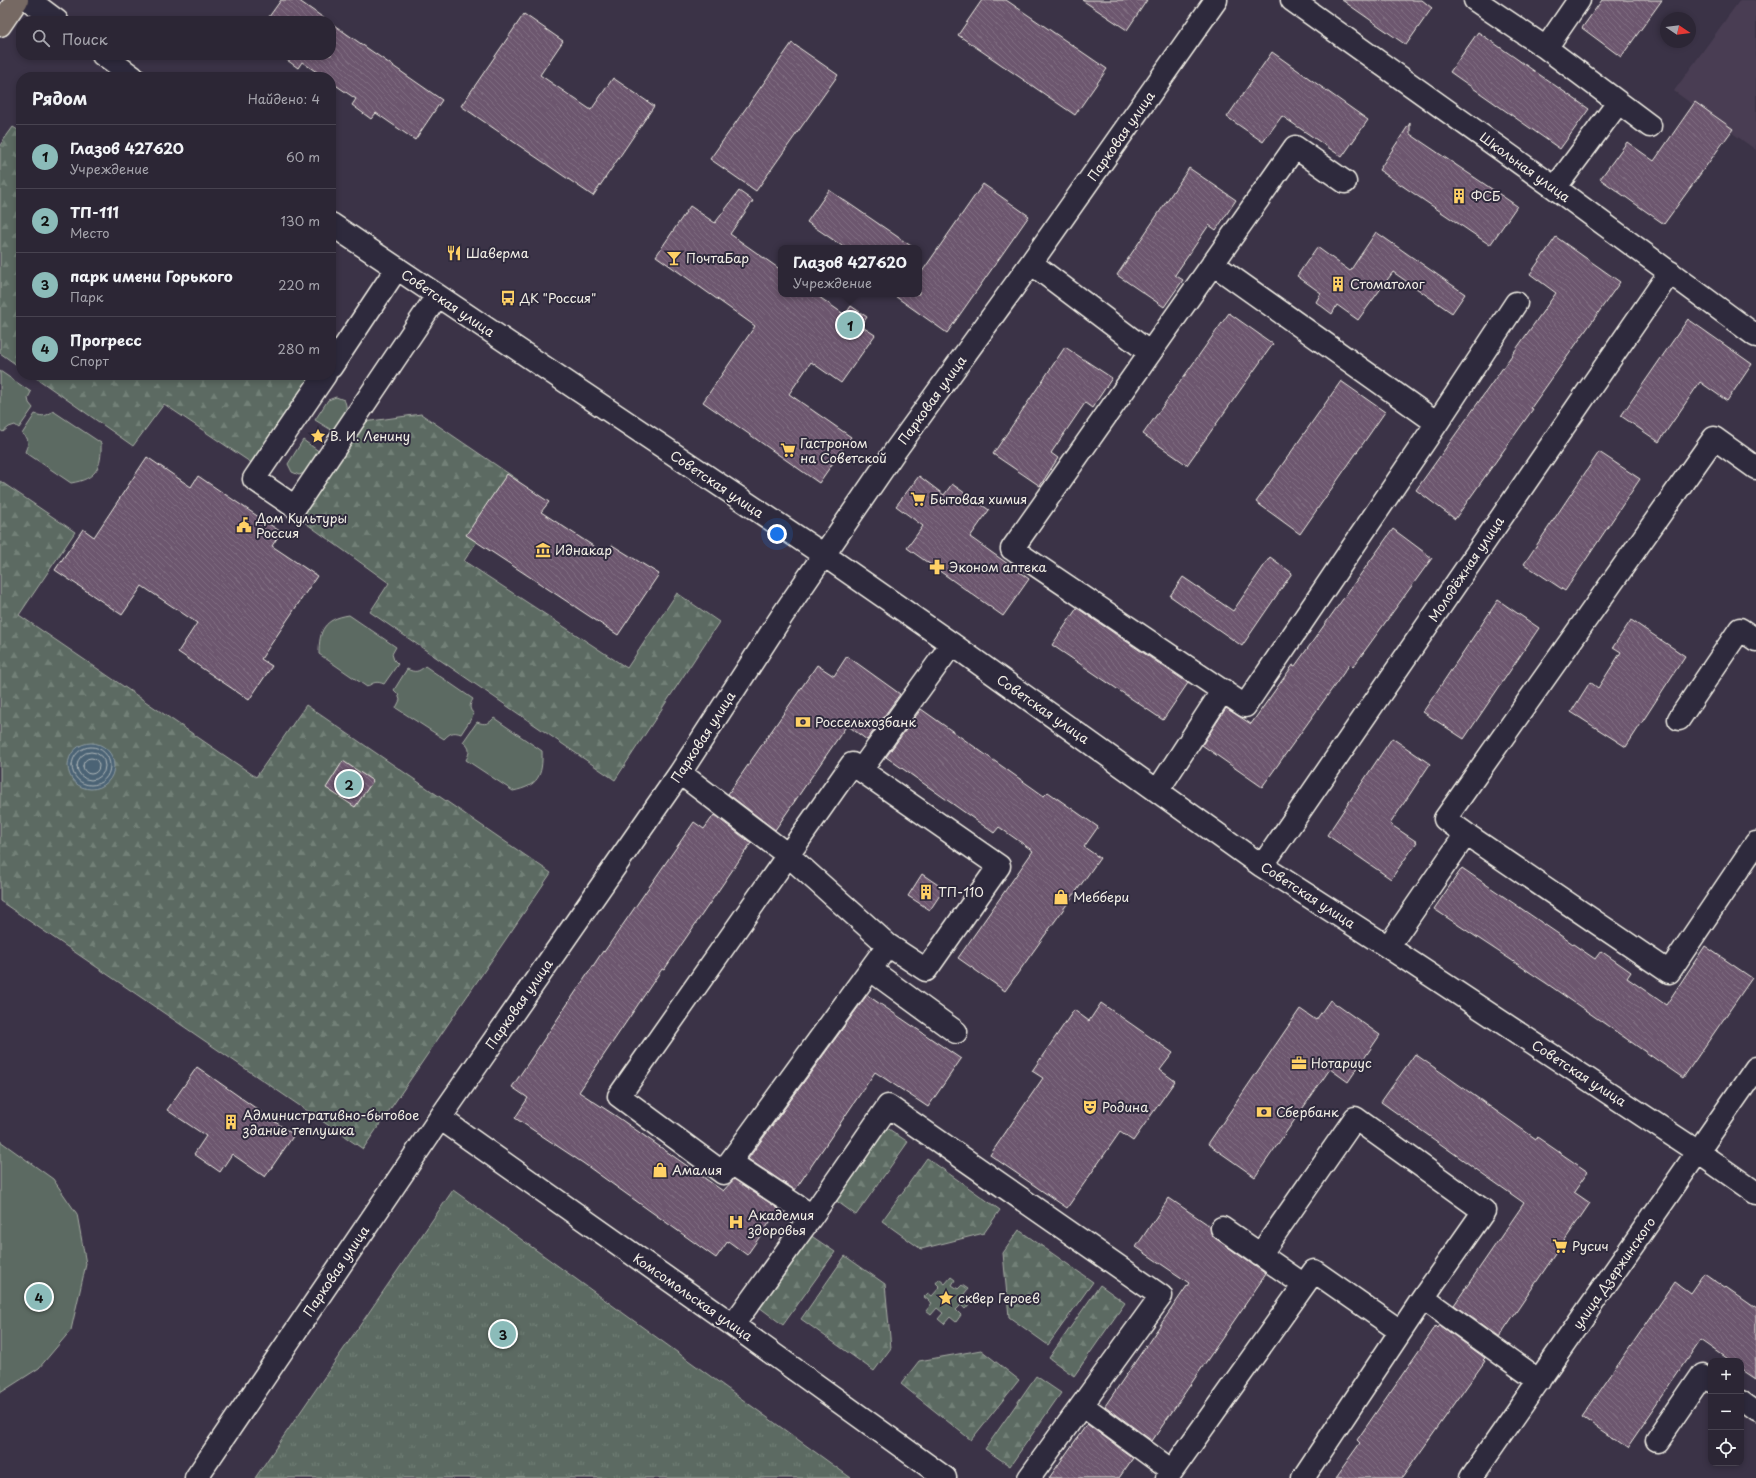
<!DOCTYPE html>
<html lang="ru">
<head>
<meta charset="utf-8">
<style>
  body { margin:0; font-family:"Playpen Sans",sans-serif; background:#342e3d; color:#f1f3f6 }
  .controls { position:absolute; right:12px; bottom:12px; display:grid; overflow:hidden; border-radius:8px; box-shadow:0 2px 6px #0003 }
  .controls button { width:36px; height:36px; display:grid; place-items:center; padding:0; border:0; border-bottom:1px solid #484350; background:#2c2635; color:#f1f3f6; font:20px sans-serif }
  .compass { position:absolute; left:1660px; top:12px; width:36px; height:36px; border-radius:50%; background:#2c2635; box-shadow:0 2px 6px #0003; rotate:103deg }
  .you { position:absolute; left:777px; top:534px; width:14px; height:14px; margin:-10px; border:3px solid #fff; border-radius:50%; background:#1a73e8; box-shadow:0 0 0 6px #1a73e833 }
  .badge { display:grid; place-items:center; width:26px; height:26px; border-radius:50%; background:#8bbbb9; color:#111; font-size:13px; font-weight:700 }
  .pin { position:absolute; translate:-50% -50%; border:2px solid #fff; box-shadow:0 1px 4px #0006 }
  .popup { position:absolute; left:778px; top:245px; width:144px; height:52px; box-sizing:border-box; display:grid; place-content:center; border-radius:8px; background:#2c2635; filter:drop-shadow(0 1px 3px #0005); font-size:13px; white-space:nowrap; color:#a6a5ad }
  .popup b { font-size:15px; color:#f1f3f6 }
  .popup::after { content:''; position:absolute; left:50%; top:100%; margin-left:-8px; border:8px solid transparent; border-top-color:#2c2635 }
  .list { margin:0; padding:0; list-style:none }
  h2 { display:flex; justify-content:space-between; align-items:center; height:52px; margin:0; padding:0 16px; font-size:17px }
  h2 small { font-size:13px; font-weight:400; color:#a6a5ad }
  .list li { display:grid; grid-template-columns:26px 1fr auto; gap:12px; align-items:center; box-sizing:border-box; height:64px; padding:0 16px; border-top:1px solid #484350 }
  .list b { display:block; font-size:15px; white-space:nowrap }
  .list p { margin:0; font-size:13px; white-space:nowrap; color:#a6a5ad }
  .list em { font-size:13px; font-style:normal; color:#a6a5ad }
  .icon { flex:none; width:22px; height:22px; fill:none; stroke:currentColor; stroke-width:2; stroke-linecap:round; stroke-linejoin:round }
  .map { position:relative; flex:none; width:1756px; height:1478px; overflow:hidden }
  .search { position:absolute; background:#2c2635; box-shadow:0 2px 6px #0003; left:16px; top:16px; width:320px; height:44px; display:flex; align-items:center; gap:10px; box-sizing:border-box; padding:0 14px; border-radius:16px; color:#a6a5ad; font-size:15px }
  .panel { position:absolute; background:#2c2635; box-shadow:0 2px 6px #0003; left:16px; top:72px; width:320px; height:308px; border-radius:16px }
  .map>svg:first-child { display:block }
</style>
</head>
<body>
<div class="map">
<svg width="1756" height="1478" viewBox="0 0 1756 1478">
  <defs>
    <pattern id="forest-firs" width="22" height="20" patternUnits="userSpaceOnUse"><rect width="22" height="20" fill="#5b6b62"/><path d="M5 1l3.5 6h-7zM16 11l3.5 6h-7z" fill="#738178"/></pattern>
    <pattern id="park-tufts" width="24" height="20" patternUnits="userSpaceOnUse"><rect width="24" height="20" fill="#5b6b62"/><path d="M3 7l-1-3M5 7V3M7 7l1-3M15 17l-1-3M17 17v-4M19 17l1-3" fill="none" stroke="#738178"/></pattern>
    <pattern id="building-back-hatch" width="6" height="6" patternUnits="userSpaceOnUse"><rect width="6" height="6" fill="#6c576e"/><path d="M-1 5l2 2M0 0l6 6M5-1l2 2" fill="none" stroke="#827083"/></pattern>
  </defs>
  <rect width="100%" height="100%" fill="#3b3347"/>
  <filter id="ink" filterUnits="userSpaceOnUse"><feTurbulence type="fractalNoise" baseFrequency=".025" numOctaves="2"/><feDisplacementMap in="SourceGraphic" scale="8" xChannelSelector="R" yChannelSelector="G"/><feConvolveMatrix kernelMatrix="1 2 1 2 8 2 1 2 1" color-interpolation-filters="sRGB"/></filter>
  <g filter="url(#ink)">
    <path fill="#4a3e53" d="M1740 0H1756V150L1674 91Z"/>
    <path fill="#5b6b62" stroke="#a8aea5" d="M0 371 31 392 28 398 29 403 33 408 19 428 15 425 9 427 3 432 0 430Z
      M336 397 344 400C351 411 339 422 333 431L315 420 328 400Z
      M53 411 101 443C102 468 96 479 71 483L25 452 28 444 27 438 22 434 35 414C43 417 47 416 53 411Z
      M303 440 320 452 307 472 299 475 292 472 288 464Z
      M349 615 396 647 392 654 394 660 398 664 384 684C377 681 373 682 367 687L319 654C319 630 324 619 349 615Z
      M425 666 473 699C469 706 469 709 474 714L461 734C453 731 450 733 444 739L396 708 400 700 398 694 394 690 407 669C415 673 419 672 425 666Z
      M494 718 542 751C543 776 538 786 513 791L466 760C470 752 471 748 463 742L477 722C485 725 489 724 494 718Z
      M0 1141 53 1179 77 1214 86 1264 71 1330 39 1368 0 1393Z
      M951 1277 955 1280 952 1285 958 1289 962 1285 968 1289 964 1294 972 1301 965 1309 961 1305 956 1310 961 1315 956 1322 950 1317 944 1324 938 1319 943 1313 937 1308 931 1315 926 1311 932 1303 924 1297 928 1293 932 1296 940 1287 936 1283 939 1279 945 1284Z"/>
    <path fill="url(#forest-firs)" stroke="#a8aea5" d="M13 127 21 132V368L0 353V145Z
      M32 375H310L311 382 253 464 164 404 133 446Z
      M421 414 518 480 464 561 627 668 677 593 719 622 615 780 370 612 389 583 300 519 364 422Z
      M0 481 75 532 19 615 256 777 306 705 551 873 363 1149 0 901Z
      M883 1125 908 1142 856 1215 831 1197Z
      M927 1158 1000 1210 984 1233 921 1249 882 1221Z
      M1019 1230 1093 1282 1048 1345 1009 1317 1003 1253Z
      M810 1235 835 1252 783 1325 759 1307Z
      M845 1256 885 1284 891 1348 874 1371 801 1319Z
      M1100 1285 1125 1303 1074 1376 1049 1358Z
      M981 1350 1019 1380 971 1440 901 1384 919 1361Z
      M1036 1376 1061 1393 1010 1466 985 1449Z"/>
    <path fill="url(#park-tufts)" stroke="#a8aea5" d="M453 1190 851 1478H255Z"/>
    <path fill="#4b6375" stroke="#8f9ca3" d="M68 766a23 23 0 1 1 46 0a23 23 0 1 1-46 0Z"/>
    <g fill="none" stroke-linecap="round" stroke-linejoin="round">
      <path stroke="#b0b8ba" stroke-width="1" d="M72 766a19 19 0 1 1 38 0a19 19 0 1 1-38 0Z
        M77 766a14 14 0 1 1 28 0a14 14 0 1 1-28 0Z
        M83 766a8 8 0 1 1 16 0a8 8 0 1 1-16 0Z"/>
    </g>
    <path fill="url(#building-back-hatch)" stroke="#f4f1e8" d="M281 0H298L328 21H266Z
      M982 0H1006L1107 69 1075 115 958 35Z
      M1082 0H1147L1127 30Z
      M1342 0H1422L1432 8 1406 45Z
      M1602 0H1662L1621 57 1582 28Z
      M524 14 563 41 540 75 591 110 613 78 654 106 593 196 461 106Z
      M331 23 442 100 415 140 376 113 371 119 352 105 356 99 331 82V77H324L302 62 298 68 280 55H331Z
      M1478 32 1589 109 1560 149 1450 72Z
      M792 43 838 75 756 191 710 159Z
      M1272 52 1368 120 1342 157 1282 116 1263 142 1227 117Z
      M1695 102 1733 129 1664 224 1600 179 1627 142 1654 161Z
      M1410 123V134L1517 206 1490 245 1379 170Z
      M1189 168 1236 200 1216 230 1209 225 1175 275 1183 280 1164 307 1117 275Z
      M983 184 1029 216 947 333 892 294H919V276Z
      M829 190 914 248H845L807 222Z
      M739 191 753 201 730 234 781 270V294H815L845 315 851 306 867 317 861 326 875 335 841 383 811 362 789 394 851 437 819 483 703 402 755 326 656 256 690 206 715 223Z
      M1376 232 1465 294 1452 313 1393 272 1358 320 1337 305 1332 314 1316 302 1321 293 1297 276 1317 247 1350 271Z
      M1556 237 1620 282 1531 408 1533 409 1455 519 1416 490 1556 293 1530 274Z
      M1229 313 1273 344 1187 465 1143 434Z
      M1688 319 1752 364 1727 401 1700 382 1659 442 1621 416Z
      M1065 347 1112 378 1092 408 1085 403 1051 453 1058 458 1040 486 993 454Z
      M1341 381 1385 412 1300 534 1256 502Z
      M1599 452 1640 479 1565 591 1524 564Z
      M147 457 191 487 198 476 281 532 272 546 317 576 261 659 272 666 249 700 178 652 197 623 142 586 122 615 55 570 83 529 94 537Z
      M507 474 549 502 541 512 607 555 612 545 659 574 618 635 466 535Z
      M919 476 944 495 952 484 989 510 970 537 1029 579 1003 616 907 548 923 526 896 506Z
      M1393 529 1432 558 1353 667 1350 664 1262 787 1202 745 1226 708 1251 724 1293 665 1295 666Z
      M1270 557 1292 573 1242 646 1170 596 1183 577 1233 611Z
      M1498 600 1539 628 1464 739 1423 712Z
      M1077 608 1188 683 1163 720 1052 645Z
      M1631 620 1685 656 1626 747 1571 712 1590 682 1598 688 1621 652 1613 647Z
      M847 656 900 694 867 740 847 725 775 830 728 794 817 665 834 676Z
      M921 709 1044 796 1048 792 1098 827 1084 847 1100 858 1005 991 958 958 1033 851 999 827 994 833 886 757Z
      M1392 738 1430 764 1390 824 1417 842 1391 879 1327 835Z
      M343 761 373 781 355 807 326 788Z
      M714 815 751 843 664 970 662 969 579 1092 616 1116 723 1191 734 1179 779 1209 747 1255 728 1241 716 1258 583 1163 515 1118 528 1098 512 1087 603 951 604 952 694 822 704 829Z
      M1462 868 1595 959 1601 951 1631 972 1627 978 1666 1005 1705 946 1752 978 1683 1078 1546 983 1434 909Z
      M922 874 944 889 930 910 908 896Z
      M867 995 961 1059 928 1107 875 1072 795 1190 748 1159Z
      M1330 1000 1380 1035 1348 1082 1330 1069 1255 1177 1208 1144 1300 1009 1316 1020Z
      M1101 1003 1173 1053 1160 1070 1175 1081 1133 1141 1120 1132 1067 1208 990 1155 1043 1078 1032 1071 1074 1010 1089 1021Z
      M1415 1054 1536 1139 1537 1137 1588 1172 1574 1192 1590 1203 1499 1337 1454 1305 1524 1203 1381 1102Z
      M197 1067 294 1135 265 1177 232 1154 220 1172 194 1154 206 1136 167 1110Z
      M1169 1198 1210 1226 1211 1233 1215 1238 1266 1274 1152 1441 1105 1406 1189 1283 1136 1247Z
      M1704 1273 1756 1309V1378L1741 1368V1361H1731L1701 1340 1627 1448 1582 1417 1675 1282 1690 1293Z
      M1440 1325 1485 1358 1483 1360 1485 1361 1402 1478H1335L1360 1443 1357 1440 1436 1326 1438 1328Z
      M1087 1424 1133 1458 1119 1478H1049Z"/>
    <g fill="none" stroke-linecap="round" stroke-linejoin="round">
      <g stroke="#f4f1e8" stroke-width="25">
        <path id="minor" d="M29 0 57 21
          M1292 0 1555 188 1756 336
          M1475 0 1546 48
          M1579 0 1546 48 1650 126
          M103 55 133 77
          M1345 182 1295 147 1012 549 1245 706 1437 423 1516 303
          M1555 188 1618 103
          M331 224 824 555 952 644 1262 866 1388 947 1698 1152 1756 1193
          M1031 263 1150 353
          M1213 264 1437 423
          M331 367 397 268
          M325 375 254 479 295 507 437 296
          M1679 719 1740 629 1756 640
          M861 770 952 644
          M680 773 789 856 888 945 730 1162 812 1216 733 1325
          M1158 790 1223 690
          M1466 834 1445 819 1714 438 1756 468
          M1262 866 1670 272
          M1388 947 1466 834 1669 972 1756 843
          M871 970 956 1032
          M440 1118 733 1325 945 1478
          M730 1162 723 1173 619 1096 852 764 999 866 926 970 888 945
          M812 1216 888 1106 1161 1296 1029 1478
          M1222 1228 1304 1285
          M1260 1255 1355 1118 1484 1211 1423 1298 1539 1381
          M1741 1401 1756 1412
          M1082 1405 1172 1471
          M1657 1441 1703 1374 1711 1380
          M196 1478 440 1118 680 773 782 616 895 451 1031 263 1216 0
          M1167 1478 1314 1271 1400 1331
          M1303 1478 1423 1298
          M1471 1478 1756 1068"/>
      </g>
      <g stroke="#f4f1e8" stroke-width="25">
        <path id="major" d="M0 25 17 0"/>
      </g>
      <use href="#minor" stroke="#2f2a3d" stroke-width="22"/>
      <use href="#major" stroke="#766964" stroke-width="22"/>
    </g>
  </g>
  <defs>
    <g id="building-bare" transform="scale(1.2)"><path d="M-4-6H4V6H1V3H-1V6H-4ZM-2.5-4.3h1.7v1.8h-1.7ZM.8-4.3h1.7v1.8H.8ZM-2.5-1h1.7V.8h-1.7ZM.8-1h1.7V.8H.8Z" fill="#ffd166" stroke="#2f2a3d" stroke-width="2.5" paint-order="stroke"/></g>
    <g id="restaurant-bare" transform="scale(1.2)"><path d="M-5-6h1v4h1v-4h1v4h1v-4h1v5L-1.5 .5V6h-2V.5L-5-1ZM5-6V6H3V1.5H1.5Q1.5-4 5-6Z" fill="#ffd166" stroke="#2f2a3d" stroke-width="2.5" paint-order="stroke"/></g>
    <g id="bar-bare" transform="scale(1.2)"><path d="M-6-5H6L.8 .8V4.5H3.5V6h-7V4.5H-.8V.8Z" fill="#ffd166" stroke="#2f2a3d" stroke-width="2.5" paint-order="stroke"/></g>
    <g id="bus-bare" transform="scale(1.2)"><path d="M-5-6H5V4H4V6H2V4H-2V6H-4V4H-5ZM-3.5-4V0h7V-4ZM-3.5 1.2v1.5H-2V1.2ZM2 1.2v1.5H3.5V1.2Z" fill="#ffd166" stroke="#2f2a3d" stroke-width="2.5" paint-order="stroke"/></g>
    <g id="sight-bare" transform="scale(1.2)"><path d="M0-6L1.8-2.2L6-1.7L2.9 1.2L3.7 5.4L0 3.3L-3.7 5.4L-2.9 1.2L-6-1.7L-1.8-2.2Z" fill="#ffd166" stroke="#2f2a3d" stroke-width="2.5" paint-order="stroke"/></g>
    <g id="supermarket-bare" transform="scale(1.2)"><path d="M-6-5.5h2.5l.6 2H6L4.5 2H-2.5L-4.4-4H-6ZM-1.5 3.2a1.3 1.3 0 1 0 .1 0ZM3 3.2a1.3 1.3 0 1 0 .1 0Z" fill="#ffd166" stroke="#2f2a3d" stroke-width="2.5" paint-order="stroke"/></g>
    <g id="civic-bare" transform="scale(1.2)"><path d="M-.6-6.5H3V-4.5H.6V-3L4-1V1h2V6H-6V1h2V-1L-.6-3ZM-1.2 2.5V6h2.4V2.5Z" fill="#ffd166" stroke="#2f2a3d" stroke-width="2.5" paint-order="stroke"/></g>
    <g id="museum-bare" transform="scale(1.2)"><path d="M0-6L6-3V-2H-6V-3ZM-5-1h2V3h-2ZM-1-1h2V3h-2ZM3-1h2V3H3ZM-6 4H6V6H-6Z" fill="#ffd166" stroke="#2f2a3d" stroke-width="2.5" paint-order="stroke"/></g>
    <g id="pharmacy-bare" transform="scale(1.2)"><path d="M-2-6h4v4h4v4h-4v4h-4v-4h-4v-4h4Z" fill="#ffd166" stroke="#2f2a3d" stroke-width="2.5" paint-order="stroke"/></g>
    <g id="bank-bare" transform="scale(1.2)"><path d="M-6-4H6V4H-6ZM0-2.3a2.3 2.3 0 1 0 0 4.6a2.3 2.3 0 1 0 0-4.6Z" fill="#ffd166" stroke="#2f2a3d" stroke-width="2.5" paint-order="stroke"/></g>
    <g id="shop-bare" transform="scale(1.2)"><path d="M-5-2.5h2.3a2.7 3.5 0 0 1 5.4 0H5L5.5 6h-11ZM-1.5-2.5h3a1.5 2.3 0 0 0-3 0Z" fill="#ffd166" stroke="#2f2a3d" stroke-width="2.5" paint-order="stroke"/></g>
    <g id="office-bare" transform="scale(1.2)"><path d="M-6-3h4V-5.5h4V-3h4V5H-6ZM-1-4.5V-3h2v-1.5ZM-6 0V1H6V0Z" fill="#ffd166" stroke="#2f2a3d" stroke-width="2.5" paint-order="stroke"/></g>
    <g id="theatre-bare" transform="scale(1.2)"><path d="M-5-5.5Q0-4 5-5.5V0Q5 5 0 6Q-5 5-5 0ZM-3.3-2.5H-1v1.5H-3.3ZM1-2.5H3.3v1.5H1ZM-2.8 1Q0 5.5 2.8 1Z" fill="#ffd166" stroke="#2f2a3d" stroke-width="2.5" paint-order="stroke"/></g>
    <g id="hospital-bare" transform="scale(1.2)"><path d="M-5-5h3v3.5h4V-5h3V5h-3V1.5h-4V5h-3Z" fill="#ffd166" stroke="#2f2a3d" stroke-width="2.5" paint-order="stroke"/></g>
  </defs>
  <g fill-rule="evenodd">
    <use href="#building-bare" x="1459" y="196"/>
    <use href="#restaurant-bare" x="454" y="253"/>
    <use href="#bar-bare" x="674" y="258"/>
    <use href="#building-bare" x="1338" y="284"/>
    <use href="#bus-bare" x="508" y="298"/>
    <use href="#sight-bare" x="318" y="436"/>
    <use href="#supermarket-bare" x="788" y="450"/>
    <use href="#supermarket-bare" x="918" y="499"/>
    <use href="#civic-bare" x="244" y="525"/>
    <use href="#museum-bare" x="543" y="550"/>
    <use href="#pharmacy-bare" x="937" y="567"/>
    <use href="#bank-bare" x="803" y="722"/>
    <use href="#building-bare" x="926" y="892"/>
    <use href="#shop-bare" x="1061" y="897"/>
    <use href="#office-bare" x="1299" y="1063"/>
    <use href="#theatre-bare" x="1090" y="1107"/>
    <use href="#bank-bare" x="1264" y="1112"/>
    <use href="#building-bare" x="231" y="1122"/>
    <use href="#shop-bare" x="660" y="1170"/>
    <use href="#hospital-bare" x="736" y="1222"/>
    <use href="#supermarket-bare" x="1560" y="1246"/>
    <use href="#sight-bare" x="946" y="1298"/>
  </g>
  <g text-anchor="middle" stroke-width="4" stroke-linejoin="round" paint-order="stroke">
    <g font-size="13" fill="#f4f1e8" stroke="#2f2a3d">
      <text transform="translate(1121 136) rotate(-55)" y="5">Парковая улица</text>
      <text transform="translate(1525 167) rotate(36)" y="5">Школьная улица</text>
      <text transform="translate(448 303) rotate(34)" y="5">Советская улица</text>
      <text transform="translate(932 400) rotate(-54)" y="5">Парковая улица</text>
      <text transform="translate(717 484) rotate(34)" y="5">Советская улица</text>
      <text transform="translate(1466 569) rotate(-56)" y="5">Молодёжная улица</text>
      <text transform="translate(1043 709) rotate(35)" y="5">Советская улица</text>
      <text transform="translate(703 737) rotate(-57)" y="5">Парковая улица</text>
      <text transform="translate(1308 895) rotate(33)" y="5">Советская улица</text>
      <text transform="translate(519 1004) rotate(-55)" y="5">Парковая улица</text>
      <text transform="translate(1579 1073) rotate(33)" y="5">Советская улица</text>
      <text transform="translate(336 1271) rotate(-56)" y="5">Парковая улица</text>
      <text transform="translate(1614 1273) rotate(-55)" y="5">улица Дзержинского</text>
      <text transform="translate(693 1297) rotate(35)" y="5">Комсомольская улица</text>
    </g>
    <g font-size="13" fill="#f4f1e8" stroke="#2f2a3d" text-anchor="start">
      <text x="1471" y="201">ФСБ</text>
      <text x="466" y="258">Шаверма</text>
      <text x="686" y="263">ПочтаБар</text>
      <text x="1350" y="289">Стоматолог</text>
      <text x="520" y="303">ДК "Россия"</text>
      <text x="330" y="441">В. И. Ленину</text>
      <text x="800" y="448">Гастроном<tspan x="800" dy="15">на Советской</tspan></text>
      <text x="930" y="504">Бытовая химия</text>
      <text x="256" y="523">Дом Культуры<tspan x="256" dy="15">Россия</tspan></text>
      <text x="555" y="555">Иднакар</text>
      <text x="949" y="572">Эконом аптека</text>
      <text x="815" y="727">Россельхозбанк</text>
      <text x="938" y="897">ТП-110</text>
      <text x="1073" y="902">Меббери</text>
      <text x="1311" y="1068">Нотариус</text>
      <text x="1102" y="1112">Родина</text>
      <text x="1276" y="1117">Сбербанк</text>
      <text x="243" y="1120">Административно-бытовое<tspan x="243" dy="15">здание теплушка</tspan></text>
      <text x="672" y="1175">Амалия</text>
      <text x="748" y="1220">Академия<tspan x="748" dy="15">здоровья</tspan></text>
      <text x="1572" y="1251">Русич</text>
      <text x="958" y="1303">сквер Героев</text>
    </g>
  </g>
</svg>
<div class="controls">
<button>+</button>
<button>−</button>
<button><svg class="icon" aria-label="locate" viewBox="0 0 24 24"><circle cx="12" cy="12" r="6"/><path d="M12 2v4M12 18v4M2 12h4M18 12h4"/></svg></button>
</div>
<svg class="compass" viewBox="-18 -18 36 36"><path d="M0-13l5 13h-10z" fill="#e53935"/><path d="M0 13l5-13h-10z" fill="#a6a5ad"/></svg>
<div class="you"></div>
<div class="pin badge" style="left:850px;top:325px">1</div>
<div class="popup"><b>Глазов 427620</b>Учреждение</div>
<div class="pin badge" style="left:349px;top:784px">2</div>
<div class="pin badge" style="left:503px;top:1334px">3</div>
<div class="pin badge" style="left:39px;top:1297px">4</div>
<div class="search"><svg class="icon" aria-label="search" viewBox="0 0 24 24"><circle cx="10" cy="10" r="6"/><path d="M15 15l6 6"/></svg>Поиск</div>
<section class="panel">
<h2>Рядом<small>Найдено: 4</small></h2>
<ul class="list">
<li><span class="badge">1</span><div><b>Глазов 427620</b><p>Учреждение</p></div><em>60 m</em></li>
<li><span class="badge">2</span><div><b>ТП-111</b><p>Место</p></div><em>130 m</em></li>
<li><span class="badge">3</span><div><b>парк имени Горького</b><p>Парк</p></div><em>220 m</em></li>
<li><span class="badge">4</span><div><b>Прогресс</b><p>Спорт</p></div><em>280 m</em></li>
</ul>
</section>
</div>
</body>
</html>
